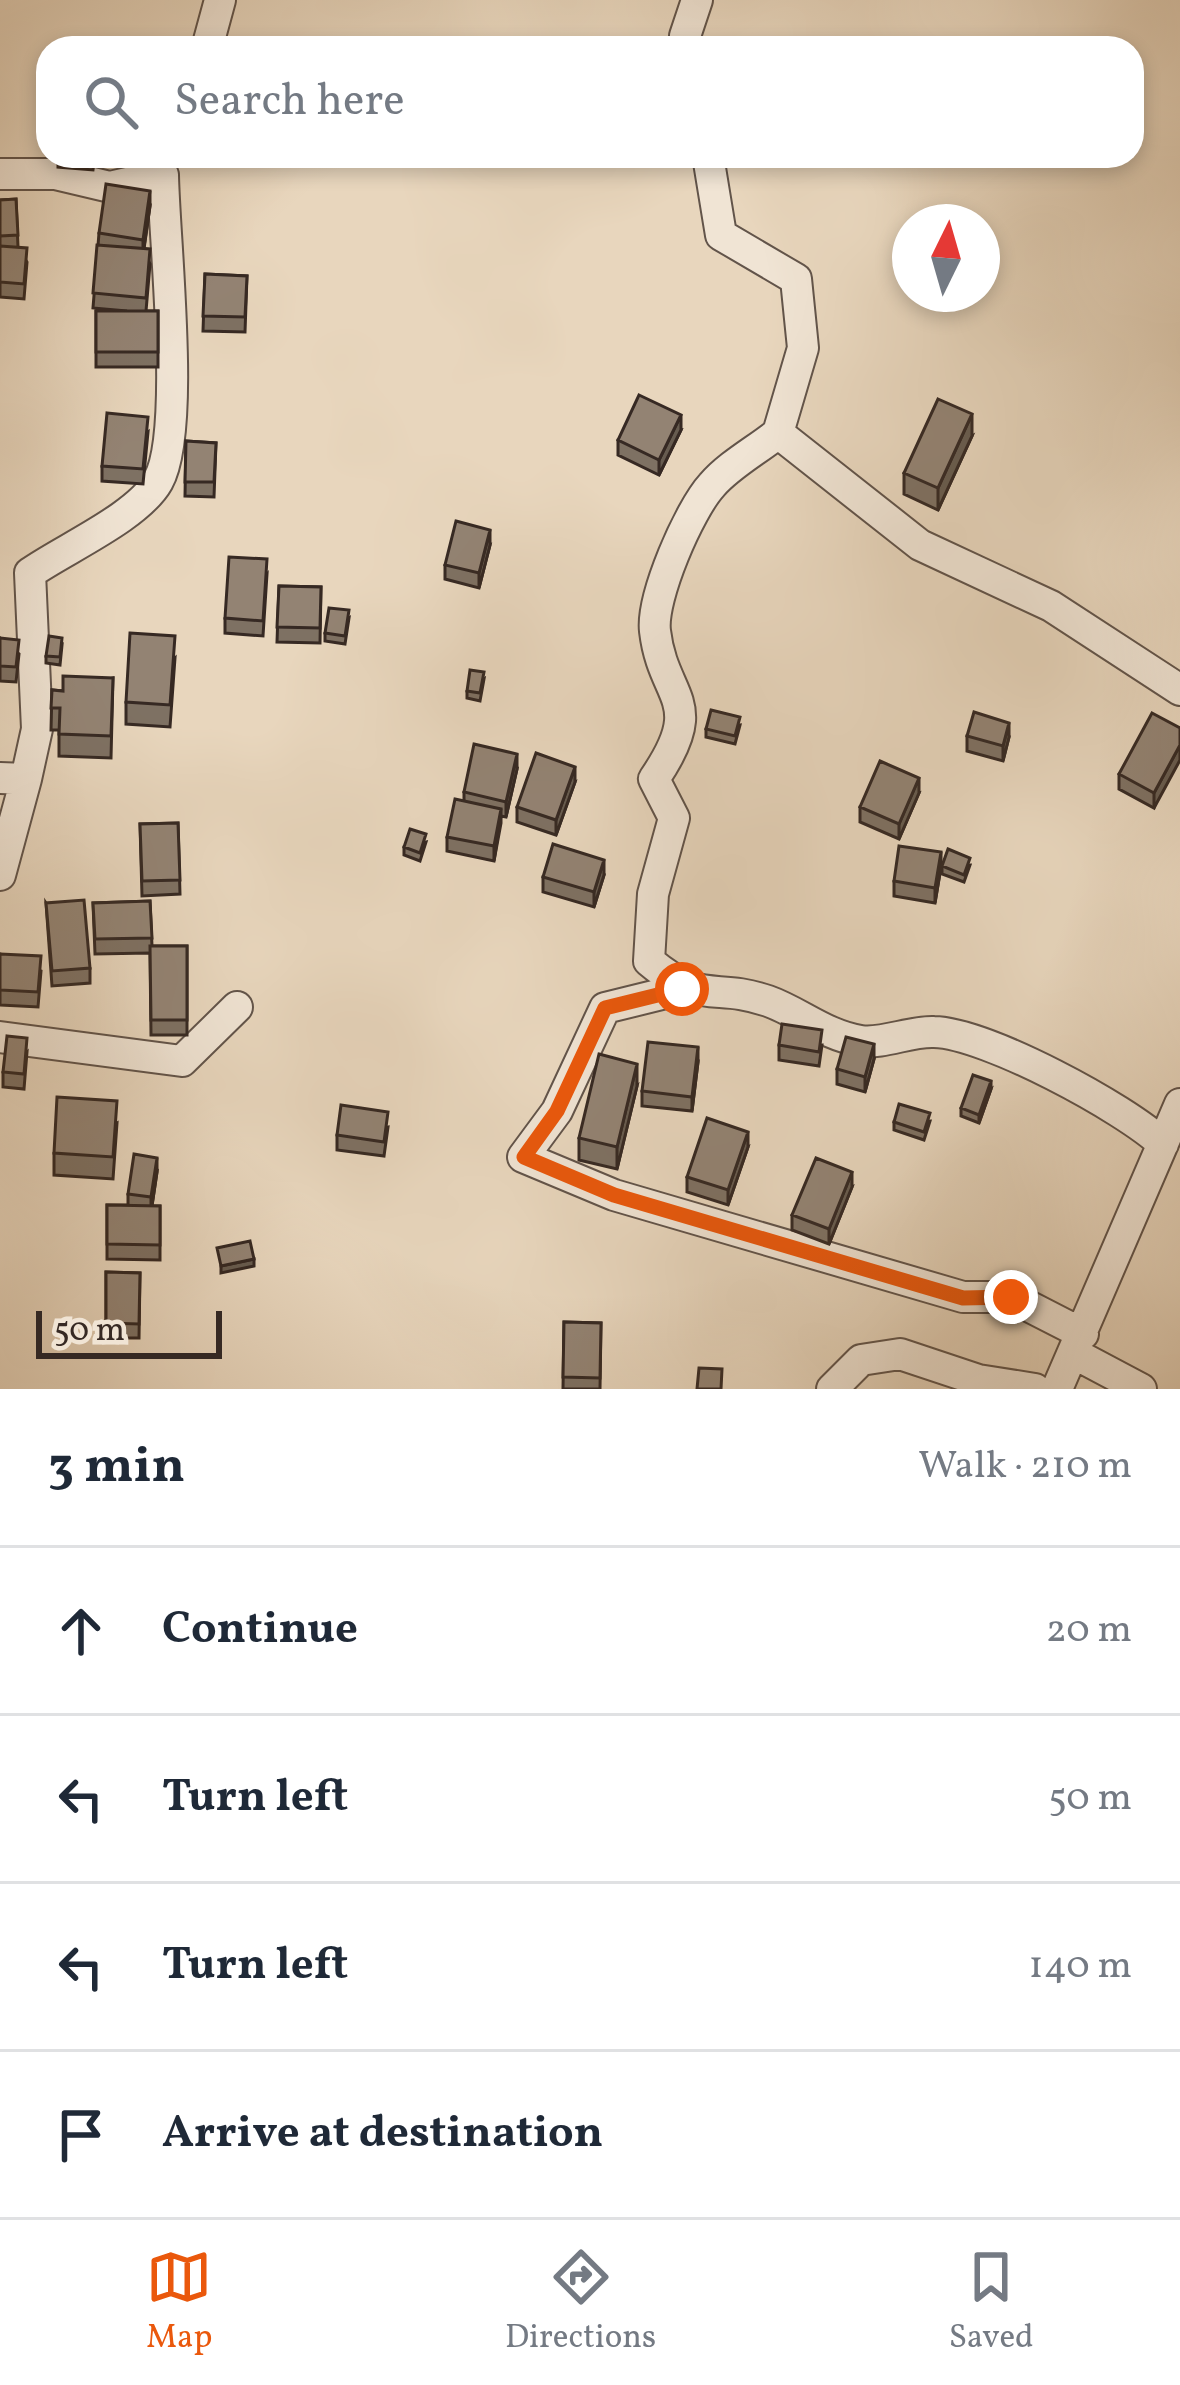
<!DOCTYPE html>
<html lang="en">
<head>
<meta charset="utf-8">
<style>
  body { margin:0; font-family:Vollkorn,serif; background:#f2f2f3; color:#1f2937 }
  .compass { position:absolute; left:892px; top:204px; width:108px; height:108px; border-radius:50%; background:#fff; box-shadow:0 6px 18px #0003; rotate:5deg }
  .scale { position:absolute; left:36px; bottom:30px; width:186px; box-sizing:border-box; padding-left:12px; border:6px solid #362923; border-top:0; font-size:33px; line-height:42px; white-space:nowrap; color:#362923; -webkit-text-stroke:9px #f0e4d4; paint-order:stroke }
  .stop { position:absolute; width:36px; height:36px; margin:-27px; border:9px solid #ea580c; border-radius:50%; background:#fff }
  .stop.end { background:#ea580c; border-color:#fff; box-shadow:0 3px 12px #0008 }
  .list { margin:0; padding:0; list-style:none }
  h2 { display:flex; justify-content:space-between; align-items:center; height:156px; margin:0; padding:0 48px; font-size:51px }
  h2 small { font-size:39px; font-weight:400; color:#747a83 }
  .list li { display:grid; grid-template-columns:78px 1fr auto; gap:36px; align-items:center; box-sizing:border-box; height:168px; padding:0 48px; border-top:3px solid #e0e1e3 }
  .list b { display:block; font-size:45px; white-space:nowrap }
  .list em { font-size:39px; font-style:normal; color:#747a83 }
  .icon { flex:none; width:66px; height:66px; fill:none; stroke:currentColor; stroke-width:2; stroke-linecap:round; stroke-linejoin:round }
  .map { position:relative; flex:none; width:1180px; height:1389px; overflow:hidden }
  .search { position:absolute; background:#fff; box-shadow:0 6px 18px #0003; left:36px; right:36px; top:36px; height:132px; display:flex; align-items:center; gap:30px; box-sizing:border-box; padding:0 42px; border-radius:36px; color:#747a83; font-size:45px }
  .sheet { height:828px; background:#fff }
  nav { display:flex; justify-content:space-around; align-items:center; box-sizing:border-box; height:168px; border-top:3px solid #e0e1e3; background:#fff; font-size:33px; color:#747a83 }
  nav a { display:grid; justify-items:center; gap:6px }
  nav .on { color:#ea580c }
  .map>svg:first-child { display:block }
</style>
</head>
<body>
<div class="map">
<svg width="1180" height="1389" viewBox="0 0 1180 1389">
  <rect width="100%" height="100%" fill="#e8d6bd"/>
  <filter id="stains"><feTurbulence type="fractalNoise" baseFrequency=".00167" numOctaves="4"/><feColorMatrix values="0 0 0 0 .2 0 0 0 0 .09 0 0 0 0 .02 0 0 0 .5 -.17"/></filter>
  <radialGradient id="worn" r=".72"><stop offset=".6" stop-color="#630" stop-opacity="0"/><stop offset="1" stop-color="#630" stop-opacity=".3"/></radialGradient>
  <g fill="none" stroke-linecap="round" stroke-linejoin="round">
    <g stroke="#62544a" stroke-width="34">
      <path id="minor" d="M207 48 220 0
        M688 48 685 36 697 0
        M708 156 721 235 796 279 803 348 778 433 920 545 1051 606 1180 690
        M0 174H55L110 187 163 175C164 239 186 432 158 481 138 517 64 549 30 573L37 729 26 779 0 778
        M778 433C757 450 729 465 712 485 689 510 651 598 655 631 663 700 708 700 654 779L674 818 653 894 649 961C704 1007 712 982 768 1001 799 1012 826 1036 861 1041 884 1044 910 1031 934 1032 986 1033 1125 1108 1163 1144
        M0 875 26 779
        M682 989 605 1008 557 1111 523 1157 614 1195 963 1297H1011L1083 1334
        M0 1037 182 1061 237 1007
        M1075 1354 1141 1389
        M832 1389 861 1360 900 1354 978 1380 1035 1389
        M1057 1389 1180 1104"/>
    </g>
    <use href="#minor" stroke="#f0e4d4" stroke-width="30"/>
  </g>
  <path fill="#7e7163" stroke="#362923" stroke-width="3" d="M58 156H95L93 170 58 167Z
    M16 199 18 247 27 262 24 299 0 297V200Z
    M150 206 144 249 150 264 146 311H158V367H96V311H127L93 308 99 233Z
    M205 274 247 276 245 332 203 331Z
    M681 430 659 475 618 455V440Z
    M148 432 143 484 102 481V466Z
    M972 436 938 510 904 494V473Z
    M186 441 216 443 214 497 185 496Z
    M490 545 479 588 445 579V565Z
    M267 574 263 636 225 633V618Z
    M279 586 321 587 320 643 277 642Z
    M349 618 345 644 325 641V633Z
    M0 638 19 654 16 682 0 681Z
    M62 645 60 665 46 663V656Z
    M175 658 170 727 126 724V702Z
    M113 678 111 758 59 756V730H51L52 690 63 691Z
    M484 679 480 701 467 698V691Z
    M740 725 735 744 706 737V729Z
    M1180 728 1154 808 1119 789V774Z
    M967 736 1009 737 1003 761 967 751Z
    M517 769 506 817 501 816 494 861 447 851V837L464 801V792Z
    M575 782 556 835 517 822V807Z
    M919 793 899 839 860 822V807Z
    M178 823 180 894 142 896 140 824Z
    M426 842 420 861 404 855V847Z
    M970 865 964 882 942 874V866Z
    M941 867 935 903 894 896V881Z
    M604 875 594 907 543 892V877Z
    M150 901 152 946H187V1035H151L150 953 95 954 93 903Z
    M46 903 90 968V983L52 986Z
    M0 954 41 971 38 1007 0 1005Z
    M779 1045H822L819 1066 779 1060Z
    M27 1052 24 1089 3 1087V1072Z
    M874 1059 865 1092 837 1084V1069Z
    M698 1062 692 1111 642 1106V1091Z
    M637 1086 617 1169 579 1160V1138Z
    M991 1089 979 1123 961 1116V1108Z
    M930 1121 924 1140 894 1130V1122Z
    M117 1123 113 1179 54 1175V1153Z
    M388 1127 384 1156 337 1150V1135Z
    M748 1147 728 1205 687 1192V1177Z
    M157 1172 152 1206H160V1260L107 1259V1205H128V1194Z
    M852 1187 829 1244 792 1230V1215Z
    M106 1272 140 1273 139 1338H106Z
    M564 1322 601 1323 600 1389H563Z"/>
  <path fill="#675c50" stroke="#362923" stroke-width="3" d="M150 191V206L143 254V240Z
    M972 414V436L938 510V488Z
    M681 415V430L659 475V460Z
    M490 530V545L479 588V573Z
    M1009 723V737L1003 761V746Z
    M1180 745V760L1154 808V793Z
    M517 754V769L506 817V802Z
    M575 767V782L556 835V820Z
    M919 778V793L899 839V824Z
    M501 809V823L494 861V846Z
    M941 852V867L935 903V888Z
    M604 860V875L594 907V892Z
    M874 1044V1059L865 1092V1077Z
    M698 1047V1062L692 1111V1097Z
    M637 1064V1086L617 1169V1147Z
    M991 1081V1089L979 1123V1115Z
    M748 1132V1147L728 1205V1190Z
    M157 1158V1172L151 1212V1197Z
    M852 1172V1187L829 1244V1229Z
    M254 1259V1266L221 1273V1266Z"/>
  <path fill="#938373" stroke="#362923" stroke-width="3" d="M106 184 150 191 143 240 99 233Z
    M16 199 18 235 0 236V200Z
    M97 245 150 249 146 298 93 293Z
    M0 246 27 248 24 284 0 282Z
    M205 274 247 276 245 317 203 316Z
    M96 311H158V352H96Z
    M639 395 681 415 659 460 618 440Z
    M938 399 972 414 938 488 904 473Z
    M107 413 148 417 143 469 102 466Z
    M186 441 216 443 214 482H185Z
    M456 521 490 530 479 573 445 565Z
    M229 557 267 559 263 621 225 618Z
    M279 586 321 587 320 628 277 627Z
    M329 608 349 610 345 636 325 633Z
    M130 633 175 636 170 705 126 702Z
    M49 636 62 638 60 657 46 656Z
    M0 638 19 640 16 667 0 666Z
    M470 670 484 672 480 693 467 691Z
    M63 676 113 678 111 736 59 734 60 708H51L52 690 63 691Z
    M711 710 740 717 735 736 706 729Z
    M974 712 1009 723 1003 746 967 736Z
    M1152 713 1180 728V745L1154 793 1119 774Z
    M474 744 517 754 506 802 464 792Z
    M536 753 575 767 556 820 517 807Z
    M880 761 919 778 899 824 860 807Z
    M455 799 501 809 494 846 447 837Z
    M178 823 180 880 142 881 140 824Z
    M410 829 426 834 420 853 404 847Z
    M553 844 604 860 594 892 543 877Z
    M899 846 941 852 935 888 894 881Z
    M948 849 970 858 964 875 942 866Z
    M84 900 90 968 52 971 46 903Z
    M150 901 152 938 95 939 93 903Z
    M150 946H187V1020H151Z
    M0 954 41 956 38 992 0 990Z
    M782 1024 822 1030 819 1052 779 1045Z
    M7 1036 27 1038 24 1074 3 1072Z
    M846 1037 874 1044 865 1077 837 1069Z
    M648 1042 698 1047 692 1097 642 1091Z
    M599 1054 637 1064 617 1147 579 1138Z
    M973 1075 991 1081 979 1115 961 1108Z
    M57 1097 117 1101 113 1157 54 1153Z
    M899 1104 930 1113 924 1132 894 1122Z
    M341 1105 388 1112 384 1142 337 1135Z
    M707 1118 748 1132 728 1190 687 1177Z
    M134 1154 157 1158 151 1197 128 1194Z
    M816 1158 852 1172 829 1229 792 1215Z
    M107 1205 160 1206V1245L107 1244Z
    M250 1241 254 1259 221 1266 217 1248Z
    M106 1272 140 1273 139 1324 106 1323Z
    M564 1322 601 1323 600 1378 563 1377Z
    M699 1368 722 1369 721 1389H697Z"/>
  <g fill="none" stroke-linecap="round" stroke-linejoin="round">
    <path stroke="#ea580c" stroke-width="15" d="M682 989 605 1008 557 1111 524 1157 614 1195 963 1298 1011 1297"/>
  </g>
  <rect width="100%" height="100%" filter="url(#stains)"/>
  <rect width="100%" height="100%" fill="url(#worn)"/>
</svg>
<svg class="compass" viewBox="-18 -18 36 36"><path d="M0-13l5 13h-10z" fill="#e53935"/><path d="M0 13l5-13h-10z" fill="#747a83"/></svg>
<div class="scale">50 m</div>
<div class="stop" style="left:682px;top:989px"></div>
<div class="stop end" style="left:1011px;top:1297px"></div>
<div class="search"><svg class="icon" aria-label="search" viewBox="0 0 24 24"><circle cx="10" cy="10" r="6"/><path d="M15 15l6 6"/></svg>Search here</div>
</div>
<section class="sheet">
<h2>3 min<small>Walk · 210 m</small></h2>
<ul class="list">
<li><svg class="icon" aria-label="ahead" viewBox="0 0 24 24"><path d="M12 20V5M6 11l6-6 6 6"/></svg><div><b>Continue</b></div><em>20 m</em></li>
<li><svg class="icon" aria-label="left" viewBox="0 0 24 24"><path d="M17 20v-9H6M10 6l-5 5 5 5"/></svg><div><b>Turn left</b></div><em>50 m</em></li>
<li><svg class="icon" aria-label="left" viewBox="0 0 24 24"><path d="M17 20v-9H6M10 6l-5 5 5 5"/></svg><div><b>Turn left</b></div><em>140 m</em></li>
<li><svg class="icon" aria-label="arrive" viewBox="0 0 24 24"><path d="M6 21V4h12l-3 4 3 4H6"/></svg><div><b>Arrive at destination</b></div></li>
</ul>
</section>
<nav>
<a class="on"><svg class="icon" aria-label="map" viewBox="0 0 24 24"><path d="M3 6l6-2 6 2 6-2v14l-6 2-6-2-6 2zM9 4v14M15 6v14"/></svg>Map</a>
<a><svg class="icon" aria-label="directions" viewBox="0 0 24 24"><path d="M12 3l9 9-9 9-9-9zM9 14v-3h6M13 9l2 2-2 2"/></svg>Directions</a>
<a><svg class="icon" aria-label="saved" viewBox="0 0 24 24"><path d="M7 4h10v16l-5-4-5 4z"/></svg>Saved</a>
</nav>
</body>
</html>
